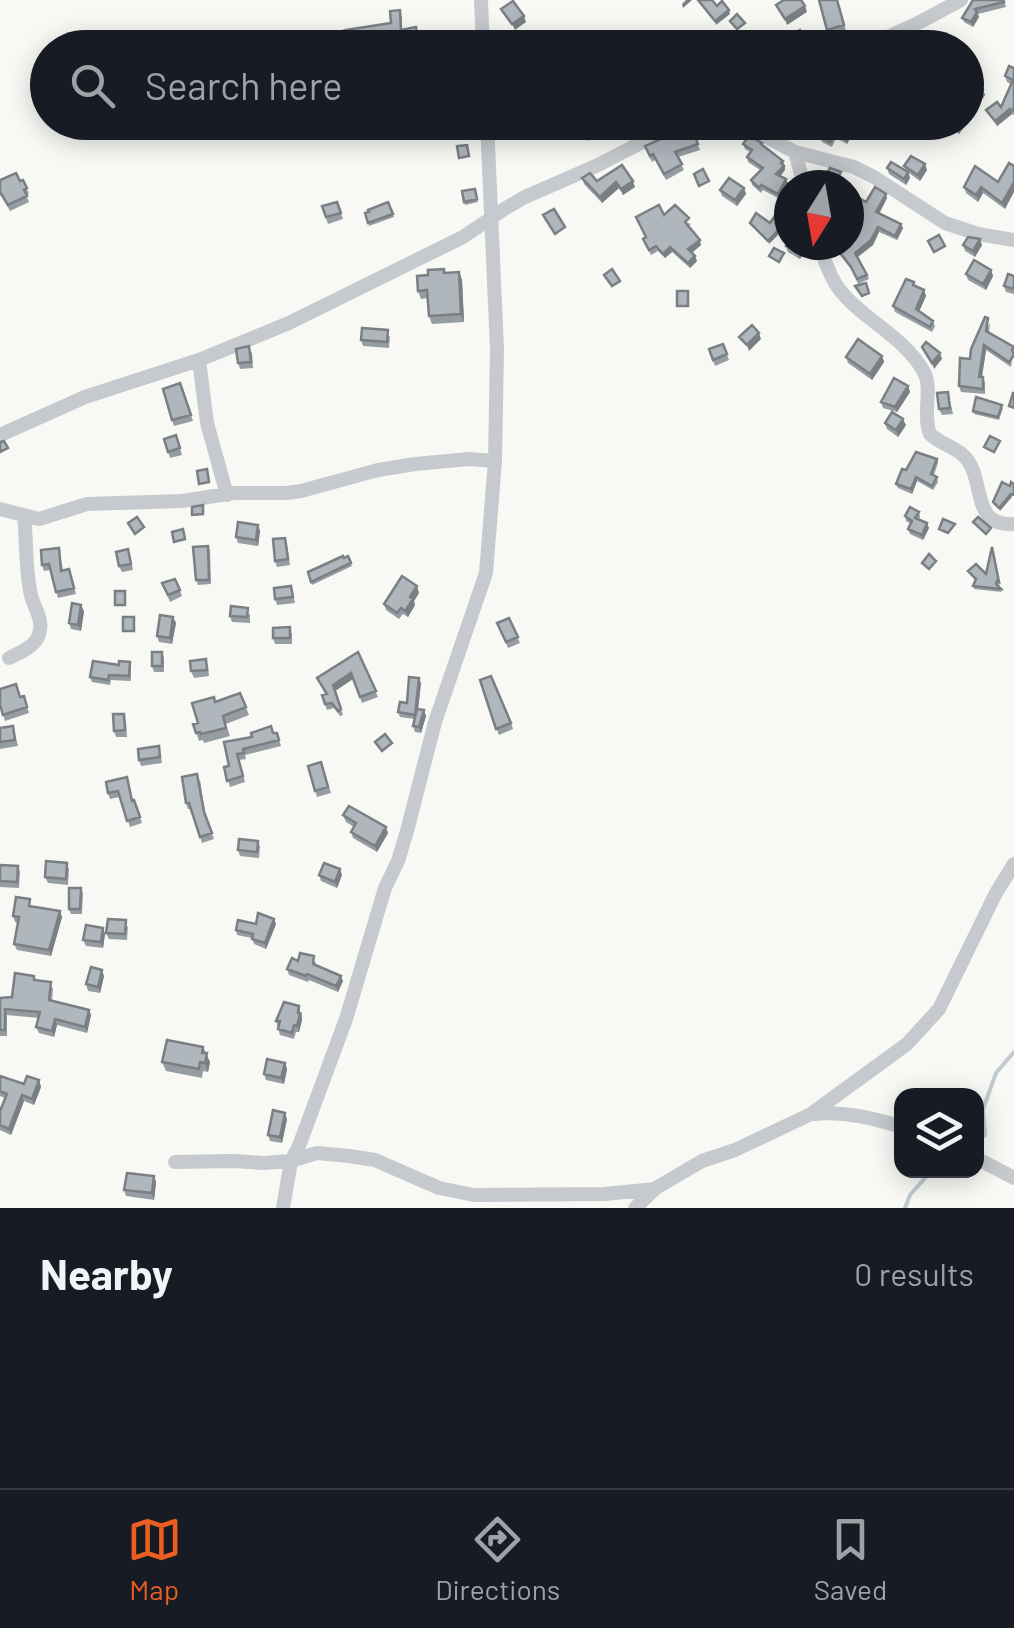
<!DOCTYPE html>
<html lang="en">
<head>
<meta charset="utf-8">
<style>
  body { margin:0; font-family:Barlow,sans-serif; background:#20242c; color:#f1f3f6 }
  .controls { position:absolute; right:30px; bottom:30px; display:grid; overflow:hidden; border-radius:20px; box-shadow:0 5px 25px #0003 }
  .controls button { width:90px; height:90px; display:grid; place-items:center; padding:0; border:0; border-bottom:2px solid #363941; background:#171b24; color:#f1f3f6; font:50px sans-serif }
  .compass { position:absolute; left:774px; top:170px; width:90px; height:90px; border-radius:50%; background:#171b24; box-shadow:0 5px 25px #0003; rotate:191deg }
  .list { margin:0; padding:0; list-style:none }
  h2 { display:flex; justify-content:space-between; align-items:center; height:130px; margin:0; padding:0 40px; font-size:42px }
  h2 small { font-size:32px; font-weight:400; color:#9ea1a6 }
  .icon { flex:none; width:55px; height:55px; fill:none; stroke:currentColor; stroke-width:2; stroke-linecap:round; stroke-linejoin:round }
  .map { position:relative; flex:none; width:1014px; height:1208px; overflow:hidden }
  .search { position:absolute; background:#171b24; box-shadow:0 5px 25px #0003; left:30px; right:30px; top:30px; height:110px; display:flex; align-items:center; gap:25px; box-sizing:border-box; padding:0 35px; border-radius:55px; color:#9ea1a6; font-size:38px }
  .sheet { height:280px; background:#171b24 }
  nav { display:flex; justify-content:space-around; align-items:center; box-sizing:border-box; height:140px; border-top:2px solid #363941; background:#171b24; font-size:28px; color:#9ea1a6 }
  nav a { display:grid; justify-items:center; gap:5px }
  nav .on { color:#ec5d22 }
  .map>svg:first-child { display:block }
</style>
</head>
<body>
<div class="map">
<svg width="1014" height="1208" viewBox="0 0 1014 1208">
  <rect width="100%" height="100%" fill="#f8f8f5"/>
  <g fill="none" stroke-linecap="round" stroke-linejoin="round">
    <path stroke="#c0cacf" stroke-width="4" d="M976 1143 985 1135 983 1109 996 1073 1014 1052
      M905 1208 910 1195 932 1170"/>
    <path stroke="#c6c9cd" stroke-width="14" d="M481 0 483 48
      M863 48 918 23 961 0
      M738 122 795 152 854 167 874 177 945 223 978 234 1014 240
      M795 152 804 185
      M819 245C825 260 829 276 839 289 863 320 904 336 924 372 933 389 922 414 930 434 940 444 956 447 965 457 986 480 970 527 1014 524
      M199 360 207 423 227 495
      M0 435 85 397 199 360 289 323 463 237 506 208 525 197 596 166 660 133 692 122
      M0 509 39 519 87 504 182 501 234 493H286L301 491 378 470 415 464 469 459 495 461
      M9 658C20 653 36 646 39 634 44 620 34 608 31 595 25 570 27 541 24 516
      M814 1114C844 1111 873 1118 902 1127
      M976 1158 1014 1178
      M175 1162 234 1161 263 1163 291 1161 317 1153 349 1156 375 1160 439 1188 474 1195 605 1194 655 1189
      M283 1208 291 1161 299 1146 346 1019 385 888 398 861 407 831 435 722 486 573 495 461 497 349 487 122
      M635 1208 656 1188 702 1161 735 1150 811 1114 907 1044 939 1009 996 893 1014 864"/>
  </g>
  <path fill="#969da2" d="M838 0 846 31 829 36 827 30Z
    M973 0H1004L1006 7 978 14 979 17 973 27 964 22 962 18Z
    M402 16V29L418 33 420 47 389 48 388 43 358 48H330L327 36 391 23Z
    M1014 68V115L1012 114 997 126 986 110 1001 107 1011 84 1007 82 1005 76Z
    M966 78 985 95 977 107H974L969 120 959 134 946 126 945 122H966Z
    M444 122H457L458 130 446 131Z
    M510 122H525L529 134 517 139Z
    M828 122H847L845 127 852 134 847 144 836 138 832 147 822 142 820 137Z
    M593 123 599 134 587 141 583 133Z
    M697 123 703 138 696 140 700 150 678 157 684 170 666 180 655 160 652 162 647 152Z
    M743 144 763 146 785 165V170L780 176 786 179 788 184 780 199 763 190 761 193 752 185 751 180 760 170 748 162 747 157 750 152 745 149Z
    M925 164 927 170 920 181 909 173 910 178 906 185 889 174 887 168 906 171 904 166Z
    M970 175 998 182 1005 209 983 193 978 202 966 193 964 187 971 177Z
    M582 178 597 181 635 187 623 195 619 188 602 203 584 184Z
    M23 180 29 194 26 195 29 202 10 211 0 194V187Z
    M744 188 746 194 737 206 722 196 720 190Z
    M475 189 478 202 465 205 464 202Z
    M886 194 887 198 879 213 903 228 897 240 879 232 873 245 858 257 869 279 858 284 853 271 832 245H849L866 202Z
    M337 202 343 219 328 224 322 206Z
    M388 202 394 217 369 226 365 213Z
    M664 215 691 224 688 226 701 245 692 253 697 261 690 268 672 252 665 258 658 251 651 255 645 244 643 239Z
    M789 245H806L807 247 800 259 788 252 786 246Z
    M963 245H982L975 257 965 251Z
    M444 269 446 273 459 272 462 280 464 322 432 324 429 316 428 298 421 299 418 291 428 275Z
    M991 270 993 276 986 290 968 280 966 274Z
    M1014 276V294L1006 292 1004 286Z
    M916 287 924 290 926 296 919 311 933 321 935 326 932 332 895 312 893 306Z
    M990 323 989 333 1014 347 1011 367 986 350 982 377 985 382V394L961 392 959 386 970 359Z
    M390 336 389 348 363 346 361 340Z
    M723 344 729 360 715 366 709 349Z
    M252 352 253 368 240 369 238 363Z
    M882 356 884 362 872 380 848 363 846 357Z
    M180 383 193 421 174 426 172 420Z
    M908 386 910 392 897 412 883 408 881 402Z
    M948 392 953 414 942 415 939 409Z
    M1003 408 999 420 974 414 973 411Z
    M885 423 906 425 898 437 887 429Z
    M176 435 182 455 170 458 164 439Z
    M937 459 938 463 934 475 937 477 938 482 933 490 917 481 912 494 898 488 896 484 906 470Z
    M919 512 920 517 919 520 929 528 923 540 910 534 908 529 911 524 906 521 905 516Z
    M258 525 260 531 258 546 238 543 236 537Z
    M287 544 290 565 277 567 275 561Z
    M208 546 210 550 211 584 198 585 196 580Z
    M992 547 1000 585 998 584V586L1002 592 974 589 973 586 975 580 968 571 986 574Z
    M59 548 63 570 71 575 76 594 58 598 50 570 44 571 42 565Z
    M130 555 133 570 122 572 119 566Z
    M348 556 352 566 312 585 308 572Z
    M175 579 182 596 170 602 162 583Z
    M291 586 295 603 277 605 275 599Z
    M419 593 414 601 415 605 408 617 403 614 399 619 386 610 384 604Z
    M84 611 81 631 71 629 69 623Z
    M250 614V623L232 622 230 616Z
    M173 617 176 623 172 644 159 642 157 636Z
    M509 618 520 643 508 648 497 623Z
    M292 633V644H275L273 638Z
    M162 652 164 658V672H154L152 666Z
    M358 652 378 697 362 703 353 679 335 691 343 715 340 716 334 708 327 710 322 695 325 694 317 678Z
    M130 662 131 667V681L111 680 110 685 92 682 90 677 119 665Z
    M208 665 209 676 194 678 191 671Z
    M421 683 418 709 426 716 421 733 415 732 413 726 415 719 400 717 398 712Z
    M240 693 249 715 226 724 230 736 204 743 203 740 199 741 193 724 198 723 215 702Z
    M24 696 29 713 5 721 0 705Z
    M490 712 511 723 513 729 499 735Z
    M126 720 127 737H116L114 731Z
    M13 726 18 746 0 749V728Z
    M277 733 281 746 245 755 246 759 239 760 245 782 230 787 224 767 229 766 224 742Z
    M159 746 162 763 141 766 139 760Z
    M321 762 331 793 317 797 308 766Z
    M200 780 206 818 214 839 202 843 191 809H188L186 803Z
    M129 783 133 801 134 800 142 823 130 827 120 797 110 799 108 793Z
    M343 815 388 833 377 852 353 838 351 832 354 827 346 822Z
    M258 841 260 847 259 858 240 856 238 850Z
    M67 863 69 869 68 885 48 883 45 877Z
    M0 865 18 866 20 872 19 888 0 887Z
    M319 875H342L337 888 321 881Z
    M81 888 83 893 82 914H71L69 909Z
    M32 906 62 917 51 956 17 950 14 944 18 923 15 922 13 916Z
    M256 924H276L266 949 254 944 252 938 237 935 236 930Z
    M128 926 127 940 109 939 106 933Z
    M103 928 105 934 103 948 86 946 83 940Z
    M298 961 316 962V965L343 981 338 992 309 980 308 982 289 975 287 969Z
    M34 976 36 980 53 988 52 1001 89 1010 91 1015 87 1033 57 1025 54 1037 39 1033 36 1027 39 1018 7 1015V1036H0V998L12 997Z
    M104 976 100 993 88 991 86 984Z
    M302 1012V1020L299 1032H296L294 1039 280 1035 276 1021Z
    M203 1047 210 1062 208 1072 203 1071 202 1078 166 1071 162 1062Z
    M285 1063 287 1069 284 1084 266 1080 264 1074Z
    M0 1076 24 1084 39 1080 41 1087 34 1105 24 1101 11 1135 0 1130V1111L5 1098 0 1096Z
    M287 1119 282 1143 270 1141 268 1135Z
    M154 1176 156 1182 154 1200 126 1196 124 1190Z"/>
  <path fill="#7a7f84" d="M686 0H692L683 8 682 4Z
    M805 6 807 12 787 25 785 19Z
    M729 10 730 14 716 25 715 21Z
    M977 12 979 17 973 27 971 22Z
    M524 16 526 22 515 30 512 24Z
    M983 90 985 95 977 107 975 102Z
    M972 102 974 107 969 120 959 134 957 130 962 122H966V116Z
    M1010 109 1012 114 997 126 995 121Z
    M850 130 852 134 847 144 845 139Z
    M783 161 785 170 778 179 776 174Z
    M925 164 927 170 920 181 918 175Z
    M908 172 910 178 906 185 904 179Z
    M786 179 788 184 780 199 778 194Z
    M633 181 635 187 623 195 621 189Z
    M616 182 619 188 602 203 600 197Z
    M1014 182V192L1005 209 1002 203Z
    M981 187 983 193 978 202 976 195Z
    M744 188 746 194 737 206 735 200Z
    M886 194 887 198 878 216 876 212Z
    M789 211V216L777 236 769 244 768 241Z
    M901 224 903 228 897 240 895 236Z
    M878 227 879 232 873 245 857 257 855 253Z
    M980 239 982 245 975 257 973 251Z
    M700 240 701 245 690 254 688 249Z
    M802 245H806L807 247 800 259 798 253Z
    M670 247 672 252 665 258 663 254Z
    M695 256 697 261 690 268 688 263Z
    M991 270 993 276 986 290 983 284Z
    M459 272 462 280 464 322 461 314Z
    M924 290 926 296 918 314 916 309Z
    M759 333 761 339 749 351 747 345Z
    M984 345 986 350 981 382 979 377Z
    M940 353 942 359 934 369 932 363Z
    M882 356 884 362 872 380 870 374Z
    M908 386 910 392 897 412 895 407Z
    M903 419 906 425 898 437 896 430Z
    M916 477 917 481 912 494 911 489Z
    M1011 494 1012 497 1000 511 999 508Z
    M927 523 929 528 923 540 922 535Z
    M258 525 260 531 258 546 256 540Z
    M417 586 419 593 414 601 415 605 408 617 405 611 410 597Z
    M81 605 84 611 81 631 78 625Z
    M173 617 176 623 172 644 170 638Z
    M351 673 353 679 335 691 333 685Z
    M419 678 421 683 417 719 415 715Z
    M424 710 426 716 421 733 419 727Z
    M386 827 388 833 377 852 375 846Z
    M340 869 342 875 337 888 335 882Z
    M60 911 62 917 51 956 49 950Z
    M274 919 276 924 266 949 265 943Z
    M103 928 105 934 103 948 101 942Z
    M102 970 104 976 100 993 98 987Z
    M341 976 343 981 338 992 336 986Z
    M299 1006 302 1020 299 1032 297 1026Z
    M89 1010 91 1015 87 1033 85 1027Z
    M55 1019 57 1025 54 1037 52 1031Z
    M203 1047 210 1062 208 1072 202 1053Z
    M285 1063 287 1069 284 1084 281 1078Z
    M39 1080 41 1087 34 1105 32 1099Z
    M22 1095 24 1101 11 1135 9 1129Z
    M285 1113 287 1119 282 1143 280 1137Z
    M154 1176 156 1182 154 1200 152 1193Z"/>
  <path fill="#afb6bc" stroke="#7a7f84" stroke-width="2.5" d="M698 0H712L717 6 722 1 729 10 715 21Z
    M784 0H801L805 6 785 19 776 5Z
    M819 0H837L844 25 827 30Z
    M973 0H1003L1004 2 975 9 977 12 971 22 962 18Z
    M513 1 524 16 512 24 501 9Z
    M400 10 401 30 416 27 418 41 389 46 387 37 348 43V41L330 46 327 36 346 30 391 23 390 11Z
    M737 14 745 23 737 29 730 21Z
    M800 30 806 42 797 48H791L786 38Z
    M709 35 718 45 715 48H698Z
    M1009 66 1014 68V111L1010 109 995 121 986 110 997 102 1001 107 1013 80 1005 76Z
    M970 75 983 90 975 102H972L966 116V78Z
    M510 122H525L527 128 514 133Z
    M828 122H844L842 126 850 130 845 139 835 134 830 142 820 137Z
    M947 122H962L957 130Z
    M593 123 598 131 586 138 581 130Z
    M697 123 700 132 694 134 698 144 675 152 682 164 664 174 653 154 650 156 645 146Z
    M749 136 762 143 761 144 783 161 781 163 784 166 776 174 786 179 778 194 761 185 759 188 751 180 763 168 747 157 752 150 743 144Z
    M467 145 469 156 459 158 457 146Z
    M911 156 925 164 918 175 904 166Z
    M891 162 908 172 904 179 887 168Z
    M1009 163 1014 166V182L1002 203 981 187 976 195 964 187 975 166 998 182Z
    M622 165 633 181 621 189 616 182 600 197 582 178 590 173 597 181Z
    M830 168 841 172 834 184 837 185H828L829 182 823 179Z
    M703 169 709 181 699 186 694 174Z
    M16 173 20 181 23 180 27 188 24 190 27 196 8 205 0 192V180Z
    M729 178 744 188 735 200 720 190Z
    M875 187 886 194 876 212 901 224 895 236 878 227 871 240 855 253 867 275 857 279 851 267 834 245H849V192L866 202Z
    M475 189 477 199 464 202 462 191Z
    M789 195V211L776 233 768 241 750 223 756 213 770 223Z
    M337 202 341 213 326 217 322 206Z
    M388 202 393 214 368 223 365 213 369 212 368 210Z
    M659 205 664 215 675 205 689 218 685 222 700 240 688 249 695 256 688 263 670 247 663 254 656 246 649 250 643 239 646 237 636 217Z
    M554 209 565 227 555 234 543 215Z
    M939 235 945 246 934 252 928 241Z
    M968 237 980 239 973 251 963 245Z
    M789 241V245H802L798 253 786 246Z
    M774 248 784 253 779 262 769 256Z
    M974 260 991 270 983 284 966 274Z
    M444 269V273L459 272 461 314 429 316 427 290 418 291 417 276 428 275V270Z
    M612 269 620 281 612 286 604 275Z
    M1008 274 1014 276V289L1004 286Z
    M906 279 914 282 913 285 924 290 916 309 933 321 930 327 893 306Z
    M866 283 869 293 862 296 855 286Z
    M677 291H688V306H677Z
    M985 317 988 318 986 331 1014 347 1012 350 1014 355 1009 362 984 345 979 377H983V389L959 386 960 358 970 359 971 349Z
    M752 325 759 333 747 345 739 337Z
    M362 328 388 330 387 342 361 340Z
    M858 339 882 356 870 374 846 357Z
    M926 342 940 353 932 363 922 347Z
    M723 344 727 354 713 360 709 349Z
    M249 346 251 362 238 363 236 349Z
    M894 378 908 386 895 407 881 402Z
    M180 383 191 415 172 420 163 389Z
    M948 392 950 408 939 409 937 393Z
    M1013 393H1014V408L1009 406Z
    M976 397 1002 405 998 417 973 411Z
    M892 412 903 419 896 430 885 423Z
    M176 435 180 448 168 452 164 439Z
    M990 436 1000 441 994 452 984 447Z
    M4 441 8 448 0 452V442Z
    M916 452 937 459 931 474 937 477 932 486 916 477 911 489 896 484 902 469 906 470Z
    M207 469 209 482 199 484 197 471Z
    M1002 482 1010 486 1011 482 1014 484V495L1011 494 999 508 993 502Z
    M203 505V514L192 515V507Z
    M910 507 919 512 915 518 927 523 922 535 908 529 912 521 905 516Z
    M137 517 144 527 135 534 128 523Z
    M978 517 991 528 986 534 973 522Z
    M943 519 955 524 948 533 939 529Z
    M238 522 258 525 256 540 236 537Z
    M183 529 185 539 174 542 172 532Z
    M285 538 288 559 275 561 273 539Z
    M208 546 209 580H196L193 547Z
    M992 547 999 582 997 581 996 584 1001 589 973 586 976 579 968 571 976 564 986 574Z
    M59 548 61 571 69 569 74 588 56 592 49 564 42 565 41 550Z
    M128 549 131 564 119 566 116 552Z
    M929 554 936 561 929 569 922 563Z
    M343 556 344 558 348 556 351 563 311 582 308 572Z
    M402 576 417 586 410 597 413 599 405 611 401 608 397 613 384 604Z
    M175 579 180 590 168 595 162 583Z
    M291 586 293 597 275 599 274 588Z
    M115 591H125V605H115Z
    M72 603 81 605 78 625 69 623Z
    M231 606 248 608 247 617 230 616Z
    M160 615 173 617 170 638 157 636Z
    M123 617H134V631H123Z
    M509 618 518 637 506 642 497 623Z
    M290 627V638H273V628Z
    M152 652H162V666H152Z
    M358 652 376 691 360 697 351 673 333 685 341 709 338 711 332 703 325 704 322 695 327 694 317 678Z
    M206 659 207 670 191 671 190 661Z
    M93 661 119 665V661L130 662 129 676 109 675 108 680 90 677Z
    M491 676 511 723 496 729 480 680Z
    M409 677 419 678 415 715 398 712 400 702 407 703Z
    M16 684 20 697 24 696 27 707 3 715 0 705V689Z
    M240 693 246 707 223 716 226 728 201 734 200 732 196 733 193 724 198 723 192 703 214 697 215 702Z
    M417 709 424 710 419 727 413 726Z
    M113 714H124L125 730 114 731Z
    M13 726 15 740 0 742V728Z
    M271 726 273 733H277L279 740 243 749 244 753 237 754 243 776 227 781 224 767 229 766 224 742 252 737 251 733Z
    M385 734 392 743 382 751 375 742Z
    M159 746 160 757 139 760 138 749Z
    M321 762 328 787 315 791 308 766Z
    M197 774 204 812 212 833 200 837 189 803H186L182 777Z
    M127 777 132 801 134 800 140 817 127 821 118 791 108 793 106 782Z
    M349 806 386 827 375 846 351 832 356 823 343 815Z
    M239 839 258 841 257 852 238 850Z
    M46 861 67 863 66 879 45 877Z
    M324 863 340 869 335 882 319 875Z
    M0 865 18 866 17 882 0 881Z
    M69 888H81L80 909H69Z
    M16 897 30 899 29 906 60 911 49 950 14 944 19 917 13 916Z
    M258 913 274 919 265 943 252 939 253 934 236 930 238 920 256 924Z
    M108 919 126 920 125 934 106 933Z
    M86 925 103 928 101 942 83 940Z
    M300 953 314 956 313 964 341 976 336 986 307 974 306 976 287 969 292 958 298 961Z
    M91 967 102 970 98 987 86 984Z
    M15 973 34 976V980L51 982 49 1000 89 1010 85 1027 55 1019 52 1031 36 1027 40 1012 5 1009V1030H0V998L12 997Z
    M284 1002 299 1006 298 1013 300 1014 297 1026 294 1025 292 1033 278 1029 280 1021H276Z
    M167 1040 203 1047 202 1053H207L205 1063 200 1062 199 1069 162 1062Z
    M267 1059 285 1063 281 1078 264 1074Z
    M0 1076 24 1084 27 1076 39 1080 32 1099 22 1095 9 1129 0 1125V1111L7 1094 0 1091Z
    M273 1110 285 1113 280 1137 268 1135Z
    M127 1173 154 1176 152 1193 124 1190Z"/>
</svg>
<div class="controls">
<button><svg class="icon" aria-label="layers" viewBox="0 0 24 24"><path d="M12 4l9 5-9 5-9-5zM3 14l9 5 9-5"/></svg></button>
</div>
<svg class="compass" viewBox="-18 -18 36 36"><path d="M0-13l5 13h-10z" fill="#e53935"/><path d="M0 13l5-13h-10z" fill="#9ea1a6"/></svg>
<div class="search"><svg class="icon" aria-label="search" viewBox="0 0 24 24"><circle cx="10" cy="10" r="6"/><path d="M15 15l6 6"/></svg>Search here</div>
</div>
<section class="sheet">
<h2>Nearby<small>0 results</small></h2>
<ul class="list">
</ul>
</section>
<nav>
<a class="on"><svg class="icon" aria-label="map" viewBox="0 0 24 24"><path d="M3 6l6-2 6 2 6-2v14l-6 2-6-2-6 2zM9 4v14M15 6v14"/></svg>Map</a>
<a><svg class="icon" aria-label="directions" viewBox="0 0 24 24"><path d="M12 3l9 9-9 9-9-9zM9 14v-3h6M13 9l2 2-2 2"/></svg>Directions</a>
<a><svg class="icon" aria-label="saved" viewBox="0 0 24 24"><path d="M7 4h10v16l-5-4-5 4z"/></svg>Saved</a>
</nav>
</body>
</html>
